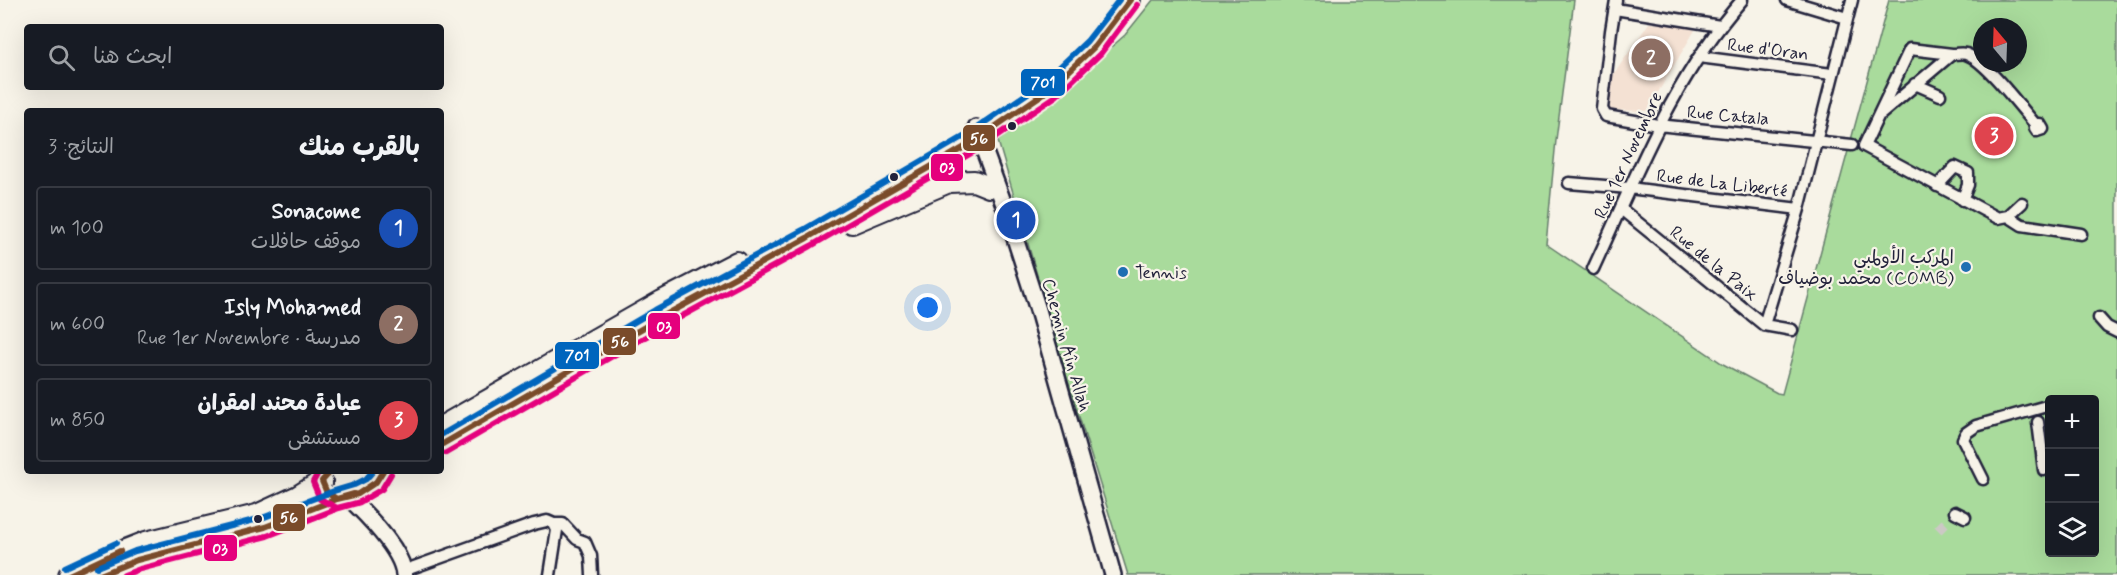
<!DOCTYPE html>
<html lang="ar">
<head>
<meta charset="utf-8">
<style>
  body { margin:0; font-family:Mynerve,"Playpen Sans Arabic",sans-serif; background:#20242c; color:#f1f3f6; direction:rtl }
  .controls { position:absolute; right:18px; bottom:18px; display:grid; overflow:hidden; border-radius:6px; box-shadow:0 6px 24px #0002 }
  .controls button { width:54px; height:54px; display:grid; place-items:center; padding:0; border:0; border-bottom:2px solid #363941; background:#171b24; color:#f1f3f6; font:30px sans-serif }
  .compass { position:absolute; left:1973px; top:18px; width:54px; height:54px; border-radius:50%; background:#171b24; box-shadow:0 6px 24px #0002; rotate:341deg }
  .you { position:absolute; left:928px; top:308px; width:21px; height:21px; margin:-15px; border:4px solid #fff; border-radius:50%; background:#1a73e8; box-shadow:0 0 0 9px #1a73e833 }
  .badge { display:grid; place-items:center; width:39px; height:39px; border-radius:50%; background:#1a73e8; color:#fff; font-size:20px; font-weight:700 }
  .pin { position:absolute; translate:-50% -50%; border:3px solid #fff; box-shadow:0 2px 6px #0006 }
  .list { margin:0; padding:0; list-style:none }
  h2 { display:flex; justify-content:space-between; align-items:center; height:78px; margin:0; padding:0 24px; font-size:26px }
  h2 small { font-size:20px; font-weight:400; color:#9ea1a6 }
  .list li { display:grid; grid-template-columns:39px 1fr auto; gap:18px; align-items:center; box-sizing:border-box; height:84px; margin:0 12px 12px; padding:0 12px; border:2px solid #363941; border-radius:6px }
  .list b { display:block; font-size:22px; white-space:nowrap }
  .list p { margin:0; font-size:20px; white-space:nowrap; color:#9ea1a6 }
  .list em { font-size:20px; font-style:normal; color:#9ea1a6 }
  .icon { flex:none; width:33px; height:33px; fill:none; stroke:currentColor; stroke-width:2; stroke-linecap:round; stroke-linejoin:round }
  .map { position:relative; flex:none; width:2117px; height:575px; overflow:hidden; direction:ltr }
  .search { position:absolute; background:#171b24; box-shadow:0 6px 24px #0002; left:24px; top:24px; width:420px; height:66px; display:flex; align-items:center; gap:15px; box-sizing:border-box; padding:0 21px; border-radius:6px; color:#9ea1a6; font-size:22px }
  .panel { position:absolute; background:#171b24; box-shadow:0 6px 24px #0002; left:24px; top:108px; width:420px; height:366px; border-radius:6px; direction:rtl }
  .map>svg:first-child { display:block }
</style>
</head>
<body>
<div class="map">
<svg width="2117" height="575" viewBox="0 0 2117 575">
  <rect width="100%" height="100%" fill="#f7f3e8"/>
  <filter id="ink" filterUnits="userSpaceOnUse"><feTurbulence type="fractalNoise" baseFrequency=".0167" numOctaves="2"/><feDisplacementMap in="SourceGraphic" scale="12" xChannelSelector="R" yChannelSelector="G"/><feConvolveMatrix kernelMatrix="1 2 1 2 8 2 1 2 1" color-interpolation-filters="sRGB"/></filter>
  <g filter="url(#ink)">
    <path fill="#f4e1d3" d="M1649 23 1689 26 1695 30 1647 111 1609 110 1605 87Z"/>
    <path fill="#a9db9c" stroke="#667e6c" stroke-width="1.5" fill-rule="evenodd" d="M1153 0H1574L1556 140 1546 244 1723 364 1777 393 1782 394 1889 0H2117V575H1128L1067 378 998 141 1051 100 1125 35ZM1982 27H2018V63H1982ZM2050 400H2094V552H2050Z"/>
    <g fill="none" stroke-linecap="round" stroke-linejoin="round">
      <path stroke="#ccc9c5" stroke-width="10" stroke-dasharray="10 5" stroke-linecap="butt" d="M1938 530 1948 520"/>
      <g stroke="#22223b" stroke-width="15">
        <path id="street" d="M1616 0 1611 31 1602 109 1606 116 1658 125 1852 145
          M1787 0 1847 18
          M1615 9 1720 26
          M1952 54 1910 49 1864 146 1998 218 2008 216 2022 203
          M1699 57 1832 74
          M1915 84 1940 95
          M1881 114 1952 54C1957 54 1962 53 1966 54 1985 60 2021 108 2035 124V128L2037 131 2043 129 2040 124H2035
          M1569 183 1629 188 1799 209
          M1937 186 1955 167 1968 173V185L1962 200
          M1621 209 1764 325 1792 330
          M2008 216 2022 225 2081 234
          M1593 269C1637 174 1672 80 1742 0
          M2099 318 2107 327 2117 332
          M1764 325 1799 209 1852 0
          M2038 422 2044 470
          M1983 479 1963 439 1966 433 1976 426 2050 405
          M1955 512 1965 517
          M554 524H563L577 539 585 542 591 556 592 575
          M403 571 534 524 547 521 554 524 557 530 550 575"/>
      </g>
      <g stroke="#22223b" stroke-width="20">
        <path id="secondary" d="M976 128 1006 210 1038 310 1113 575
          M348 497C365 513 403 551 404 575"/>
      </g>
      <g stroke="#22223b" stroke-width="24">
        <path id="highway" d="M852 223 949 182 974 181 989 187
          M441 427 662 301 737 262
          M441 445 660 318 807 238 970 144 1050 89 1094 47 1130 0
          M69 575 105 558 146 542 257 515 298 496 322 481
          M100 575 137 560 265 527 337 499C353 497 379 488 383 471"/>
      </g>
      <use href="#street" stroke="#f7f3e8" stroke-width="10"/>
      <use href="#secondary" stroke="#f7f3e8" stroke-width="15"/>
      <use href="#highway" stroke="#f7f3e8" stroke-width="20"/>
      <g stroke="#f7f3e8" stroke-width="10">
        <path id="bus-1" d="M441 445 660 318 807 238 970 144 1050 89 1094 47 1130 0
          M331 471 322 481 327 493 337 499 354 494
          M69 575 120 551
          M100 575 137 560 265 527 337 499 358 494 376 482 383 471"/>
      </g>
      <g stroke="#f7f3e8" stroke-width="10">
        <path id="bus-2" d="M446 453 664 326 811 246 975 151 1056 96 1101 53 1137 5
          M319 471 313 482 320 499 337 508 357 503
          M124 575 140 569 267 536 339 508 360 502 382 489 391 474"/>
      </g>
      <g stroke="#f7f3e8" stroke-width="10">
        <path id="bus-3" d="M441 435 655 310 803 230 965 136 1044 82 1087 41 1119 0
          M65 567 116 543
          M97 567 135 551 262 518 334 491 354 485 366 479 373 471"/>
      </g>
      <use href="#bus-1" stroke="#7a4b2a" stroke-width="6"/>
      <use href="#bus-2" stroke="#e5007d" stroke-width="6"/>
      <use href="#bus-3" stroke="#0065bd" stroke-width="6"/>
    </g>
  </g>
  <g fill="#22223b" stroke="#f7f3e8" stroke-width="2">
    <circle cx="1012" cy="126" r="5"/>
    <circle cx="894" cy="177" r="5"/>
    <circle cx="258" cy="519" r="5"/>
  </g>
  <g fill="#1f6fb2" stroke="#f7f3e8" stroke-width="2">
    <circle cx="1966" cy="267" r="6"/>
    <circle cx="1123" cy="272" r="6"/>
  </g>
  <g text-anchor="middle" stroke-width="4.5" stroke-linejoin="round" paint-order="stroke">
    <g font-size="18" fill="#22223b" stroke="#f7f3e8">
      <text transform="translate(1768 49) rotate(7)" y="6">Rue d'Oran</text>
      <text transform="translate(1728 115) rotate(5)" y="6">Rue Catala</text>
      <text transform="translate(1628 155) rotate(-65)" y="6">Rue 1er Novembre</text>
      <text transform="translate(1722 183) rotate(7)" y="6">Rue de La Liberté</text>
      <text transform="translate(1714 263) rotate(39)" y="6">Rue de la Paix</text>
      <text transform="translate(1067 345) rotate(74)" y="6">Chemin Aîn Allah</text>
    </g>
    <g font-size="18" fill="#22223b" stroke="#f7f3e8" text-anchor="end">
      <text x="1954" y="263">المركب الأولمبي<tspan x="1954" dy="21">محمد بوضياف (COMB)</tspan></text>
      <text x="1135" y="278" text-anchor="start">Tennis</text>
    </g>
  </g>
  <g stroke="#f7f3e8" stroke-width="2">
    <rect x="1020" y="68" width="46" height="29" rx="6" fill="#0065bd"/>
    <rect x="962" y="124" width="34" height="28" rx="6" fill="#7a4b2a"/>
    <rect x="930" y="153" width="34" height="29" rx="6" fill="#e5007d"/>
    <rect x="647" y="312" width="34" height="28" rx="6" fill="#e5007d"/>
    <rect x="602" y="327" width="35" height="29" rx="6" fill="#7a4b2a"/>
    <rect x="554" y="341" width="46" height="29" rx="6" fill="#0065bd"/>
    <rect x="272" y="503" width="34" height="29" rx="6" fill="#7a4b2a"/>
    <rect x="203" y="534" width="35" height="28" rx="6" fill="#e5007d"/>
  </g>
  <g font-size="16" text-anchor="middle" font-weight="bold" fill="#fff">
    <text x="1043" y="88">701</text>
    <text x="979" y="144">56</text>
    <text x="947" y="173">03</text>
    <text x="664" y="332">03</text>
    <text x="620" y="347">56</text>
    <text x="577" y="361">701</text>
    <text x="289" y="523">56</text>
    <text x="220" y="554">03</text>
  </g>
</svg>
<div class="controls">
<button>+</button>
<button>−</button>
<button><svg class="icon" aria-label="layers" viewBox="0 0 24 24"><path d="M12 4l9 5-9 5-9-5zM3 14l9 5 9-5"/></svg></button>
</div>
<svg class="compass" viewBox="-18 -18 36 36"><path d="M0-13l5 13h-10z" fill="#e53935"/><path d="M0 13l5-13h-10z" fill="#9ea1a6"/></svg>
<div class="you"></div>
<div class="pin badge" style="left:1016px;top:220px;background:#1a4fb4">1</div>
<div class="pin badge" style="left:1651px;top:58px;background:#8d6e63">2</div>
<div class="pin badge" style="left:1994px;top:136px;background:#e0444e">3</div>
<div class="search"><svg class="icon" aria-label="search" viewBox="0 0 24 24"><circle cx="10" cy="10" r="6"/><path d="M15 15l6 6"/></svg>ابحث هنا</div>
<section class="panel">
<h2>بالقرب منك<small>النتائج: 3</small></h2>
<ul class="list">
<li><span class="badge" style="background:#1a4fb4">1</span><div><b>Sonacome</b><p>موقف حافلات</p></div><em>100 m</em></li>
<li><span class="badge" style="background:#8d6e63">2</span><div><b>Isly Mohamed</b><p>مدرسة · Rue 1er Novembre</p></div><em>600 m</em></li>
<li><span class="badge" style="background:#e0444e">3</span><div><b>عيادة محند امقران</b><p>مستشفى</p></div><em>850 m</em></li>
</ul>
</section>
</div>
</body>
</html>
